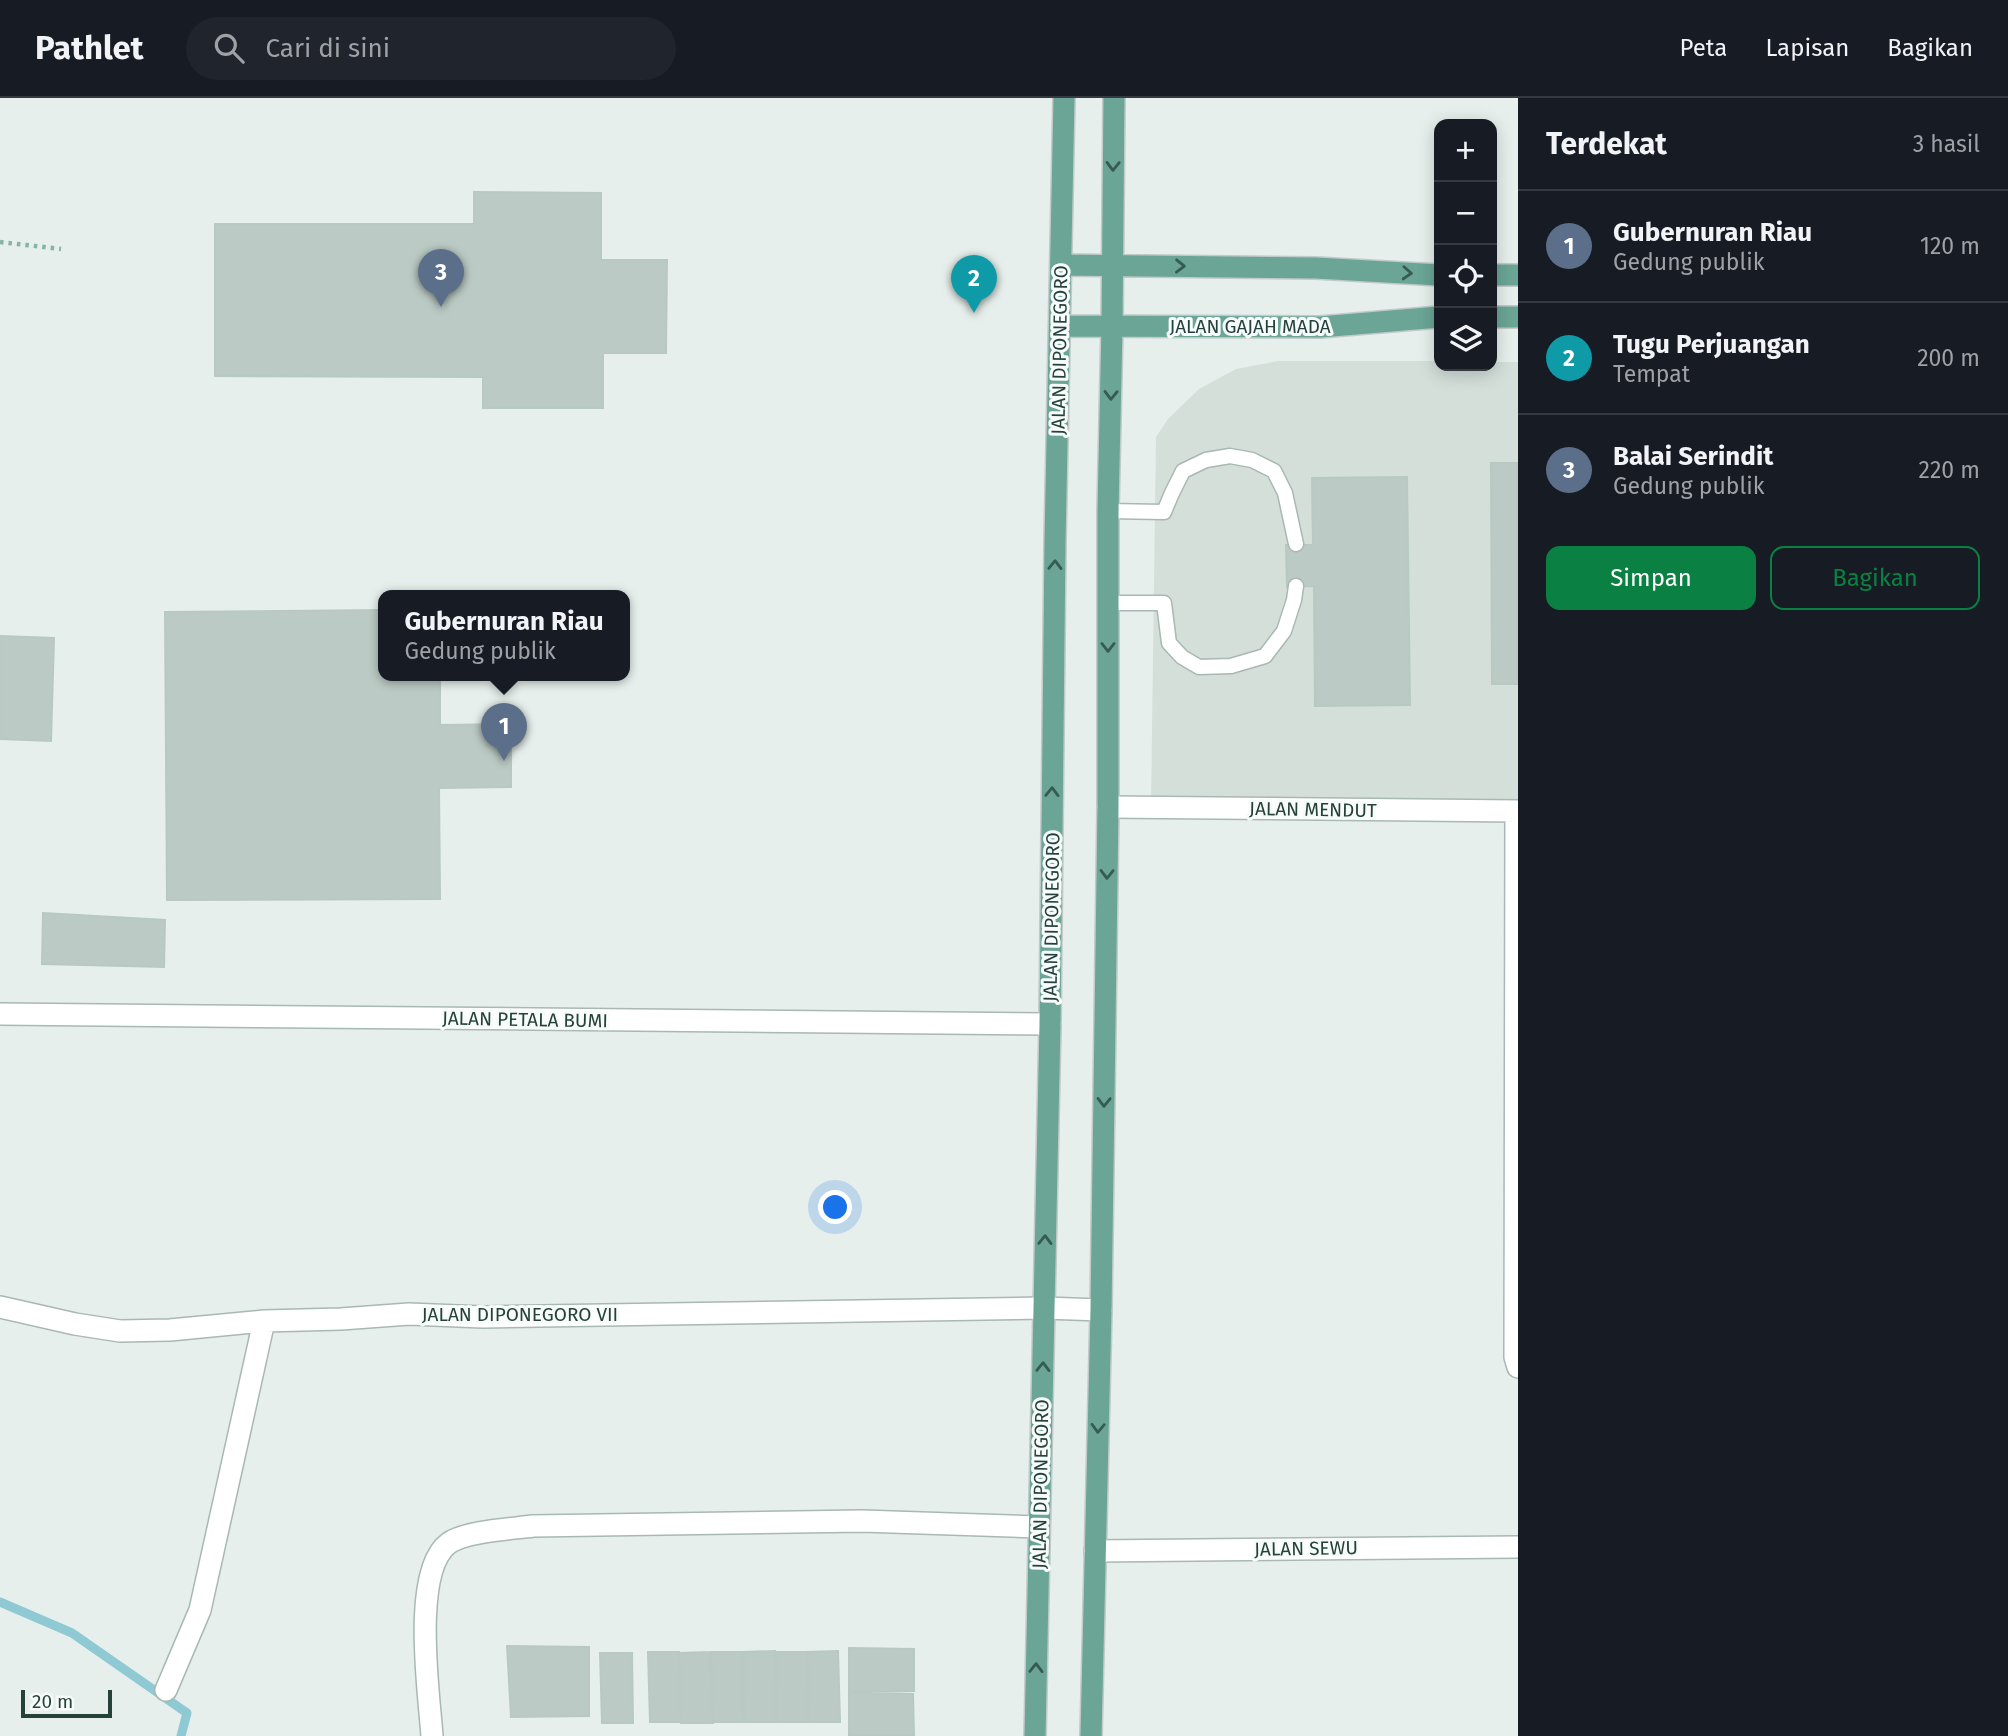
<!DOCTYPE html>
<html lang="id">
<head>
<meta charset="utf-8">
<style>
  body { margin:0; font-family:"Fira Sans",sans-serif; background:#20242c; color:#f1f3f6 }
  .controls { position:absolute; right:21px; top:21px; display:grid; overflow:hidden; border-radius:14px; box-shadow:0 4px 18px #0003 }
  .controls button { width:63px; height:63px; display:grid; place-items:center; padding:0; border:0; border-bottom:2px solid #363941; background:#171b24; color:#f1f3f6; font:35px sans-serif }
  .scale { position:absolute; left:21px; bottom:18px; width:91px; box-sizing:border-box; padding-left:7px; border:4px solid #24423a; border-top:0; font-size:19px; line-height:24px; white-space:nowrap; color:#24423a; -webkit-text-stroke:5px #f7fbf9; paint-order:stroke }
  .you { position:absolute; left:836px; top:1110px; width:24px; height:24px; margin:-18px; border:5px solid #fff; border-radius:50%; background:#1a73e8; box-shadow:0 0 0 10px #1a73e833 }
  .badge { display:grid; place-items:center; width:46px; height:46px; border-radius:50%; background:#0b8043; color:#fff; font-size:23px; font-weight:700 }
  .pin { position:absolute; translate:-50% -58px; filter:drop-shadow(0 2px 4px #0008) }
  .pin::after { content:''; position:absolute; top:37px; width:24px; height:21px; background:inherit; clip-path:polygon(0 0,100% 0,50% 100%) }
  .popup { position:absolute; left:378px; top:492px; width:252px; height:91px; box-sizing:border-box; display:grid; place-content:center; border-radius:14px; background:#171b24; filter:drop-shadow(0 2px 5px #0005); font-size:23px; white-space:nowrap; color:#9ea1a6 }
  .popup b { font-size:26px; color:#f1f3f6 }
  .popup::after { content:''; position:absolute; left:50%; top:100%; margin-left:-14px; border:14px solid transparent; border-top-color:#171b24 }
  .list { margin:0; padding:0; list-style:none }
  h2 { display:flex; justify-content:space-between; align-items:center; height:91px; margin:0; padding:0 28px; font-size:30px }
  h2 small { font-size:23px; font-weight:400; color:#9ea1a6 }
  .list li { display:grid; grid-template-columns:46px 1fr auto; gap:21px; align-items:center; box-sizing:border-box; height:112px; padding:0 28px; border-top:2px solid #363941 }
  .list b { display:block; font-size:26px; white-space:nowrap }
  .list p { margin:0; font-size:23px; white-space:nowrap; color:#9ea1a6 }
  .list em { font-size:23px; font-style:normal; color:#9ea1a6 }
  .actions { display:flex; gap:14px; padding:21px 28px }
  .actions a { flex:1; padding:16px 0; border:2px solid #0b8043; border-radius:14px; text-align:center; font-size:24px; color:#0b8043 }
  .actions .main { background:#0b8043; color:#fff }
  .icon { flex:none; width:38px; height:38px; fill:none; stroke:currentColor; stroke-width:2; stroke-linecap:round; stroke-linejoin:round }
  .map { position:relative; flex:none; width:1518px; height:1638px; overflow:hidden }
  header { display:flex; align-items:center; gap:42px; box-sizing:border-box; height:98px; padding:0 35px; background:#171b24; border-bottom:2px solid #363941 }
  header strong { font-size:33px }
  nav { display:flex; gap:38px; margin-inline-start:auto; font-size:24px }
  .search { width:490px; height:63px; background:#20242c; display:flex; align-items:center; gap:18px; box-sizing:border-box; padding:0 24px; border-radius:38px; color:#9ea1a6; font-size:26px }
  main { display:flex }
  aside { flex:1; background:#171b24 }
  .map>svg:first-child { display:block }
</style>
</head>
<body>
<header>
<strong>Pathlet</strong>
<div class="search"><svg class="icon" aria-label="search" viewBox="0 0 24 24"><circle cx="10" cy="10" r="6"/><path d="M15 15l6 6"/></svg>Cari di sini</div>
<nav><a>Peta</a><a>Lapisan</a><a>Bagikan</a></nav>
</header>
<main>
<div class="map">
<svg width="1518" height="1638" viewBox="0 0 1518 1638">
  <rect width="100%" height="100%" fill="#e6efeb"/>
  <path fill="#d4dfda" d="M1278 263H1439V268H1492V264H1518V708H1151L1156 339 1168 321 1199 291 1236 271Z"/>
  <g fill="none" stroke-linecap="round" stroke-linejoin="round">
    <path stroke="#8ec9d4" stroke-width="9" d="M0 1504 72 1535 187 1615 181 1638"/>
  </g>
  <path fill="#bbcac4" stroke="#b8c9c2" stroke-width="2" d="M474 94 601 95V162H667L666 255H603V310H483V279L215 278V126H474Z
    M1491 365H1518V586H1492Z
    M1407 379 1410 607 1315 608 1314 488 1287 489 1286 447H1313L1312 380Z
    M383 512V577H440V627L511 626V689L439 690 440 801 167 802 165 514Z
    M0 538 54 540 51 643 0 641Z
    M43 815 165 822 164 869 42 866Z
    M507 1548 589 1549V1618L511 1619Z
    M849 1550 914 1551V1593L849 1594Z
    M775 1553 776 1624H745L744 1554Z
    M838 1553 840 1624H809L807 1554Z
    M648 1554H679L681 1624H650Z
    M710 1554 713 1625H681L679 1555Z
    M711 1554H742L743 1624H713Z
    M776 1554H807L808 1624H777Z
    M600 1555H632L633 1625H602Z
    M849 1595 913 1596 914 1638H849Z"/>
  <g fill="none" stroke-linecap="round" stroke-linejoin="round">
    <g stroke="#a8b8b2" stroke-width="17">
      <path id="service" d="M1108 413 1164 414 1172 395 1183 373 1206 362 1230 358 1252 362 1274 373 1285 395 1296 446
        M1108 505H1164L1169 545 1182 559 1199 569 1231 568 1265 558 1284 533 1294 502 1296 488"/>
    </g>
    <g stroke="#a8b8b2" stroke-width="24">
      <path id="minor" d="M1108 709 1518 713
        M1516 713 1515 1259 1518 1269
        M0 916 1050 926
        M0 1209 75 1226 120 1233 170 1232 264 1223 341 1221 409 1216 483 1219 1044 1210 1101 1212
        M1095 1453 1518 1449
        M166 1592 200 1512 264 1223
        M432 1638C429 1595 411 1472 449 1445 466 1433 512 1431 533 1428L862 1423 1039 1429"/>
    </g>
    <g stroke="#c2cac8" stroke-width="24">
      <path id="primary" d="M1061 167 1316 170 1439 177
        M1492 177H1518
        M1492 219H1518
        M1060 228 1320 229 1439 219
        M1035 1638 1050 926 1055 444 1064 0
        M1091 1638 1101 1212 1108 709V413L1112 229 1114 0"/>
    </g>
    <path stroke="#86b3a5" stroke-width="4.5" stroke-dasharray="3.5 5" stroke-linecap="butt" d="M0 144 61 151"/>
    <use href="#service" stroke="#fff" stroke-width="14"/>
    <use href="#minor" stroke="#fff" stroke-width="21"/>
    <use href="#primary" stroke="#6aa596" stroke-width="21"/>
  </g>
  <defs><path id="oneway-chevron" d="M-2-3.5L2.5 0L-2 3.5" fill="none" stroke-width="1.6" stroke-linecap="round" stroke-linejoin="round" transform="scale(1.75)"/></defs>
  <g stroke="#365b51">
    <use href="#oneway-chevron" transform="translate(1113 68) rotate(91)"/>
    <use href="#oneway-chevron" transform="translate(1180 168) rotate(1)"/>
    <use href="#oneway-chevron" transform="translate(1407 175) rotate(3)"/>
    <use href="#oneway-chevron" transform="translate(1111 297) rotate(91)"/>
    <use href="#oneway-chevron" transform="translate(1055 467) rotate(-89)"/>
    <use href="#oneway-chevron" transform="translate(1108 549) rotate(90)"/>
    <use href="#oneway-chevron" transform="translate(1052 694) rotate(-89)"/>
    <use href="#oneway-chevron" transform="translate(1107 776) rotate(91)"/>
    <use href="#oneway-chevron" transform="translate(1104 1004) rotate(91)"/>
    <use href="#oneway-chevron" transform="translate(1045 1142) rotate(-89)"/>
    <use href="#oneway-chevron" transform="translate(1043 1269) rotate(-89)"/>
    <use href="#oneway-chevron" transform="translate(1098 1330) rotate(92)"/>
    <use href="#oneway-chevron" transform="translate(1036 1570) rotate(-89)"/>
  </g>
  <g text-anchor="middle" stroke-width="6" stroke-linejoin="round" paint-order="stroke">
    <g font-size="19" fill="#24423a" stroke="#f7fbf9">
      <text x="1250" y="235">JALAN GAJAH MADA</text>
      <text transform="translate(1059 252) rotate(-89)" y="7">JALAN DIPONEGORO</text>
      <text transform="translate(1313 711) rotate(1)" y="7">JALAN MENDUT</text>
      <text transform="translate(1051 819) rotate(-89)" y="7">JALAN DIPONEGORO</text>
      <text transform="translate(525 921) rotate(1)" y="7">JALAN PETALA BUMI</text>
      <text x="520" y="1223">JALAN DIPONEGORO VII</text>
      <text transform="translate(1040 1386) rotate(-89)" y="7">JALAN DIPONEGORO</text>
      <text transform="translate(1306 1450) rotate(-1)" y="7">JALAN SEWU</text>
    </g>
  </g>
</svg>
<div class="controls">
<button>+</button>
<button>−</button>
<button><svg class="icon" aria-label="locate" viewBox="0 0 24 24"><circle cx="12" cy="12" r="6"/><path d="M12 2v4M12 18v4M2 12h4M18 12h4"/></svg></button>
<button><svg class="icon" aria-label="layers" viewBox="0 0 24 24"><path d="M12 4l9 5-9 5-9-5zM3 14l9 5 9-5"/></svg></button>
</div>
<div class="scale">20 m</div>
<div class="you"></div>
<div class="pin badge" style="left:504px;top:663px;background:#5c6f8a">1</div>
<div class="popup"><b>Gubernuran Riau</b>Gedung publik</div>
<div class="pin badge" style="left:974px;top:215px;background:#0f9aa8">2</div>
<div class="pin badge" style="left:441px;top:209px;background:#5c6f8a">3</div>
</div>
<aside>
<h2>Terdekat<small>3 hasil</small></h2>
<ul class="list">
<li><span class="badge" style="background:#5c6f8a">1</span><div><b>Gubernuran Riau</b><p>Gedung publik</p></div><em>120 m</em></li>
<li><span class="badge" style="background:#0f9aa8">2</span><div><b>Tugu Perjuangan</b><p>Tempat</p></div><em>200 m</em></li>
<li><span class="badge" style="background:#5c6f8a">3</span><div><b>Balai Serindit</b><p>Gedung publik</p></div><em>220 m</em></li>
</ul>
<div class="actions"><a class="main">Simpan</a><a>Bagikan</a></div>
</aside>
</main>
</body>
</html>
